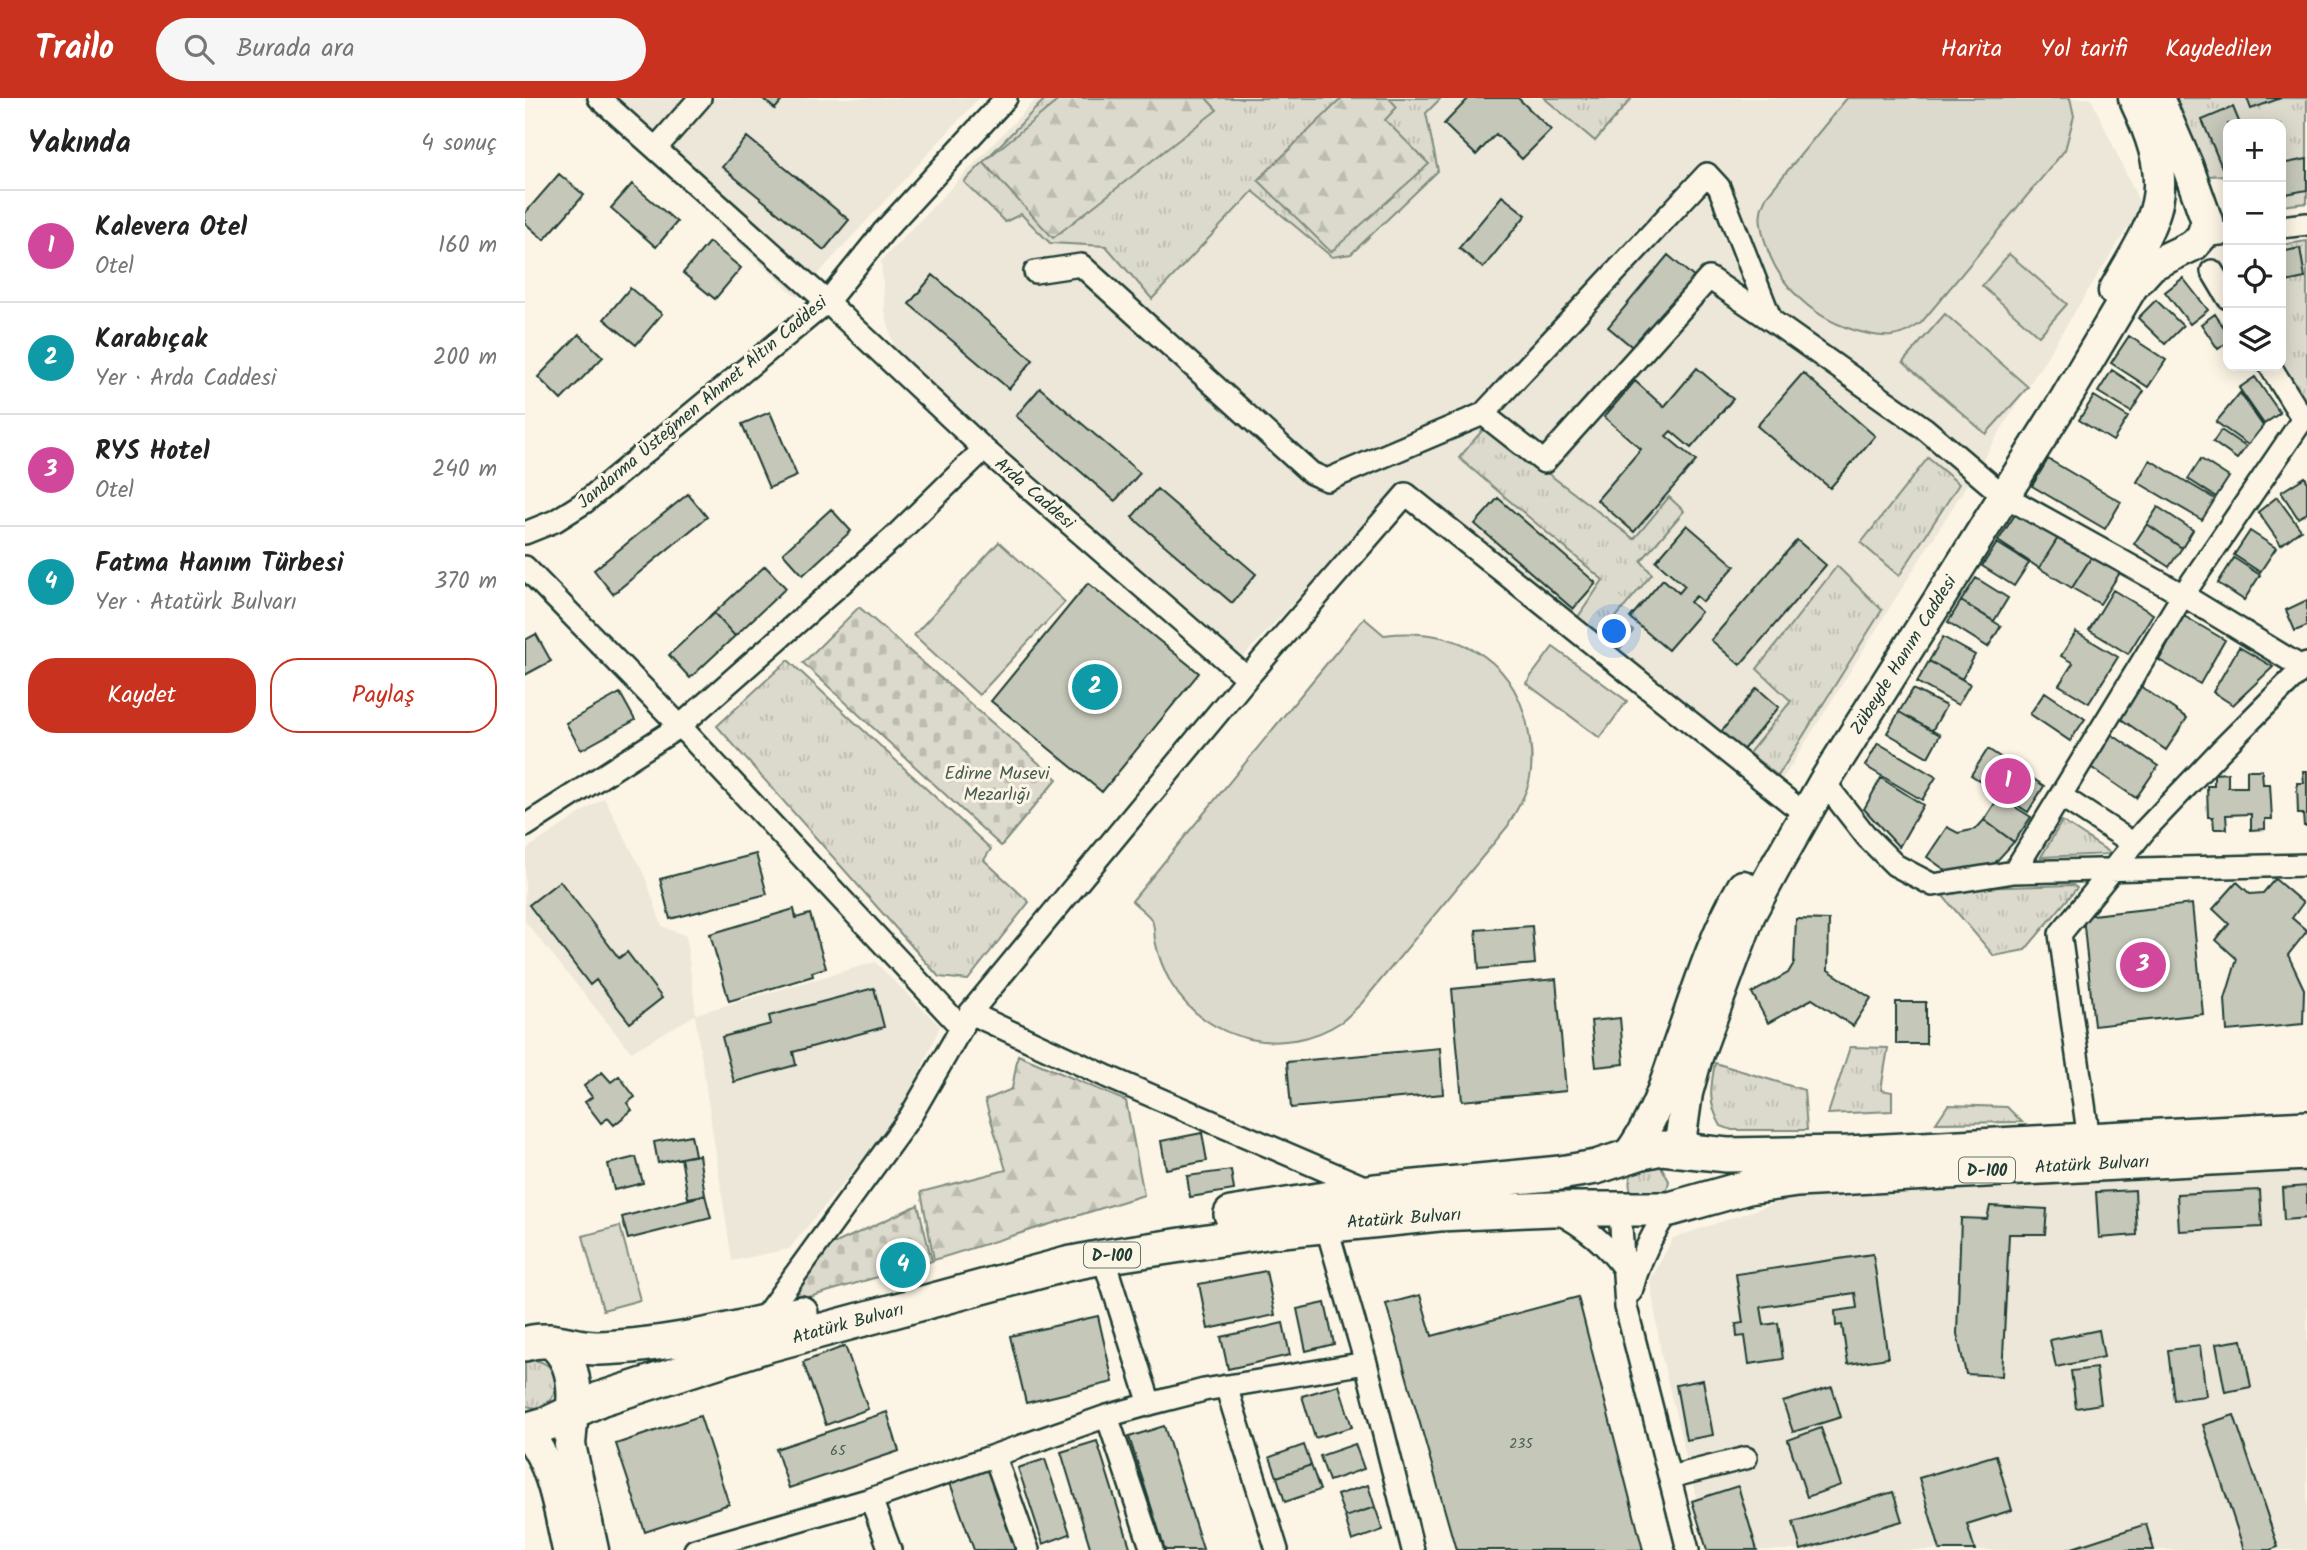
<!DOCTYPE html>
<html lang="tr">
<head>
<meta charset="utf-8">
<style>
  body { margin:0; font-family:Kalam,sans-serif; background:#f6f6f6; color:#222 }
  .controls { position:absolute; right:21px; top:21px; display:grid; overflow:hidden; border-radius:14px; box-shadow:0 4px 18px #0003 }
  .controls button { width:63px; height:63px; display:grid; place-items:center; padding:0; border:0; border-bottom:2px solid #e0e0e0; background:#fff; color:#222; font:35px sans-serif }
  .you { position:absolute; left:1090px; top:534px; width:24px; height:24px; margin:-18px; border:5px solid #fff; border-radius:50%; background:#1a73e8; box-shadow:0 0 0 10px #1a73e833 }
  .badge { display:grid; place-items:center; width:46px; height:46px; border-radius:50%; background:#c8321e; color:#fff; font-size:23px; font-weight:700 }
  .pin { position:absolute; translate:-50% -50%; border:4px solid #fff; box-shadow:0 2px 7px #0006 }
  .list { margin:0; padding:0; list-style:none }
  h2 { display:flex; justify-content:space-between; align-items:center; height:91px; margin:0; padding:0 28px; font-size:30px }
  h2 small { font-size:23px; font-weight:400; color:#767676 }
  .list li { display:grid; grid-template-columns:46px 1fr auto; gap:21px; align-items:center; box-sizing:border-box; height:112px; padding:0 28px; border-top:2px solid #e0e0e0 }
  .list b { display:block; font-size:26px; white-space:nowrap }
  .list p { margin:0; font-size:23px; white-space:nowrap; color:#767676 }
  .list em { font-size:23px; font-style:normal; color:#767676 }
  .actions { display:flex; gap:14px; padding:21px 28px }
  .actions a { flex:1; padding:16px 0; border:2px solid #c8321e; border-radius:28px; text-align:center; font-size:24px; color:#c8321e }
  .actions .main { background:#c8321e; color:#fff }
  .icon { flex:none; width:38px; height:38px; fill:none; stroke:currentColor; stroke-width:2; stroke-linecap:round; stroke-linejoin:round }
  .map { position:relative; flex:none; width:1782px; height:1452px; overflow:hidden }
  header { display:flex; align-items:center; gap:42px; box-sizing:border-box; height:98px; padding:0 35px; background:#c8321e; color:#fff }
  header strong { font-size:33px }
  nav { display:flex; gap:38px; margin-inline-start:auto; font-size:24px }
  .search { width:490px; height:63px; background:#f6f6f6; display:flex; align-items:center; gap:18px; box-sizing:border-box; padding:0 24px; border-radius:38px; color:#767676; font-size:26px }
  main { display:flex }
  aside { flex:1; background:#fff }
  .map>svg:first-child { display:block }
</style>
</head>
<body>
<header>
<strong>Trailo</strong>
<div class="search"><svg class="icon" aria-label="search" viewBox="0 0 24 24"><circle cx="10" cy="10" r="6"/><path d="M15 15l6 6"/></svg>Burada ara</div>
<nav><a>Harita</a><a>Yol tarifi</a><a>Kaydedilen</a></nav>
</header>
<main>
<aside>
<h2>Yakında<small>4 sonuç</small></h2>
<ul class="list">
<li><span class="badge" style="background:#d1479c">1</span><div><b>Kalevera Otel</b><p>Otel</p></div><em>160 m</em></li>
<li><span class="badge" style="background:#0f9aa8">2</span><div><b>Karabıçak</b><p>Yer · Arda Caddesi</p></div><em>200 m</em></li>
<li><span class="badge" style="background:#d1479c">3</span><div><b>RYS Hotel</b><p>Otel</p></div><em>240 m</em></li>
<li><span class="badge" style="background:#0f9aa8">4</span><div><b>Fatma Hanım Türbesi</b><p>Yer · Atatürk Bulvarı</p></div><em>370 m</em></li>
</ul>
<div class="actions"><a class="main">Kaydet</a><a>Paylaş</a></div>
</aside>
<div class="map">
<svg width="1782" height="1452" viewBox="0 0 1782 1452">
  <defs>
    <pattern id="grass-tufts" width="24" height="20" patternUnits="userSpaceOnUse" patternTransform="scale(1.75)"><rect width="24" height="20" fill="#dcdacc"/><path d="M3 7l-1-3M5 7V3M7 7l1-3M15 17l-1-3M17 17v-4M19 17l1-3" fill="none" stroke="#bcbcb0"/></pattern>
    <pattern id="forest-firs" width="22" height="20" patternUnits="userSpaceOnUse" patternTransform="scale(1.75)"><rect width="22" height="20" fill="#dcdacc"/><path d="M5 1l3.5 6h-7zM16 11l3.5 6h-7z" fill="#bcbcb0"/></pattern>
    <pattern id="cemetery-stones" width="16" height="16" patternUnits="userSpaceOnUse" patternTransform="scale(1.75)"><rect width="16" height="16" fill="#dcdacc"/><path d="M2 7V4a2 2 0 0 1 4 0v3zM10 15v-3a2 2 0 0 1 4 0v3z" fill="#bcbcb0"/></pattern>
  </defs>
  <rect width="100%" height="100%" fill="#fcf5e5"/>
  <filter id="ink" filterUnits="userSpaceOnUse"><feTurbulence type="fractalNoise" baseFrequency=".0143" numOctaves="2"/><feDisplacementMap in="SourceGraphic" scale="14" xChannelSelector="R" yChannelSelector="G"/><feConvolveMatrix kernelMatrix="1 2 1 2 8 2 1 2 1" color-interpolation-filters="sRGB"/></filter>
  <g filter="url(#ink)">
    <path fill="#ece7d8" d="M57 0H454L272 199Z
      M512 0H1566L1616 108 1254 687 879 385 718 559 371 256 360 214 356 163Z
      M79 700 120 778 137 828 161 838 171 916 350 864 415 928 378 1012 264 1151 207 1163 170 917 106 954 0 823V752Z
      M1782 1067V1452H1184L1137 1261 1125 1183 1148 1140 1289 1092Z"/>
    <path fill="url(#grass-tufts)" stroke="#7e8c80" stroke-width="2" d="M521 0H916L901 15 913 73 826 156 807 159 728 93 627 201 581 148 525 145 496 116 480 124 439 84Z
      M1019 0H1107L1070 43Z
      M1654 0H1782V105L1756 108V26H1703V77L1684 78 1649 2Z
      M1782 143V312L1756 268V147Z
      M961 328 1109 441 1144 399 1159 413 1116 463 1127 476 1091 519 1108 533 1094 552 1053 519 1078 482 934 360Z
      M1403 360 1434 386 1374 478 1336 445Z
      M1312 468 1357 512 1253 678 1224 655 1266 603 1232 571Z
      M263 562 466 751 459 762 504 804 443 882 414 879 192 628Z
      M1537 723 1587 756 1516 759Z
      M1548 787 1552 790 1500 852 1469 858 1412 791Z
      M1325 949 1363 950 1356 992 1367 994V1013L1303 1016Z
      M1190 965 1279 992 1282 1032H1207L1196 1028C1183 1005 1185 991 1190 965Z
      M1423 1007 1482 1009 1497 1024 1411 1025Z
      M1131 1066 1137 1070 1144 1083 1141 1097 1108 1098C1103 1088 1103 1080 1110 1071Z
      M4 1262C27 1262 38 1281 26 1302L12 1310 0 1308V1263Z"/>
    <path fill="url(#forest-firs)" stroke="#7e8c80" stroke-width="2" d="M536 0H681L692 12 528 140 458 64Z
      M817 0H864L872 9 860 22 904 66 806 154 733 82Z
      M493 957 601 1003 619 1097 409 1162 396 1094 481 1072 460 1002 487 991Z"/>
    <path fill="url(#cemetery-stones)" stroke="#7e8c80" stroke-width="2" d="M334 509 532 681 476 748 278 565Z
      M393 1107 407 1163 267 1204 300 1150Z"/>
    <path fill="#dcdacc" stroke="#7e8c80" stroke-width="2" d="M1322 0H1545L1549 18 1540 52 1396 225C1387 231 1378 237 1367 238 1358 239 1348 237 1340 235 1291 224 1252 189 1239 140 1237 132 1234 122 1236 114 1236 109 1240 103 1241 99Z
      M1484 156 1542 206 1514 238 1457 188Z
      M1420 216 1503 289 1461 336 1378 264Z
      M474 444 540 504 454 597 389 537Z
      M839 520 859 537C925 529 986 555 1002 626 1006 645 1009 665 1004 684 1000 700 990 714 983 728L836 906C829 912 823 919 816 924 760 961 682 944 647 887 639 873 633 858 630 842 629 836 630 826 626 821 622 815 613 809 607 803Z
      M1028 549 1102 603 1075 640 1001 585Z
      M95 1128 115 1202 78 1212 58 1138Z"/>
    <path fill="#c5c7b9" stroke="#1f3d34" stroke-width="2" d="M237 0H259L250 11Z
      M944 0H993L1026 32 997 61 971 36 951 57 919 26Z
      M1722 0H1756L1726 11Z
      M1708 9 1715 26H1703V70L1698 72 1677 22Z
      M222 39 324 122 299 152 197 69Z
      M1782 61V92L1756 97V66Z
      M34 76 59 97 19 142 0 125V115Z
      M107 86 152 124 131 149 86 110Z
      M977 98 1001 117 958 170 934 150Z
      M184 144 216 170 190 201 158 175Z
      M1775 150 1780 180 1756 185V154Z
      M1143 157 1171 181 1111 252 1083 229Z
      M408 177 508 262 484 291 384 206Z
      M1658 180 1683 212 1665 226 1640 194Z
      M105 190 137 216 111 247 79 221Z
      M1631 202 1658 228 1640 246 1613 220Z
      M1690 216 1703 236V244L1693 251 1676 226Z
      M54 236 78 259 36 302 13 279Z
      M1604 238 1641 262 1623 289 1586 265Z
      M1172 270 1208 301 1166 350 1146 333 1141 338 1171 363 1109 434 1072 402 1116 351 1079 319 1110 283 1139 309Z
      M1587 272 1619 293 1606 314 1573 294Z
      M1278 275 1350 338 1305 390 1232 328Z
      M1730 279 1755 315 1739 326 1714 290Z
      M515 290 615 375 590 403 491 318Z
      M1715 295 1738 328 1723 347 1691 324Z
      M1569 298 1603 319 1588 343 1554 322Z
      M245 314 272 378 244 390 217 326Z
      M1696 332 1721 349 1712 361 1688 344Z
      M1523 361 1596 404 1580 431 1507 388Z
      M1676 361 1704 379 1691 399 1663 381Z
      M1625 362 1690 401 1677 422 1612 384Z
      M1780 379 1782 383V415L1773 420 1756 394Z
      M632 391 731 476 707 505 607 419Z
      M163 396 182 419 88 496 69 472Z
      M1752 399 1776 432 1756 447 1733 414Z
      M973 400 1071 485 1048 511 950 426Z
      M1495 409 1536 435 1514 470 1473 443Z
      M1633 409 1668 432 1657 450 1622 426Z
      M306 411 326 433 278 477 258 455Z
      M1622 426 1657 450 1644 469 1609 446Z
      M1162 427 1210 468 1178 504 1171 498 1165 504 1176 514 1143 552 1105 520 1138 481 1154 495 1160 488 1131 463Z
      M1725 433 1751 450 1735 474 1709 457Z
      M1536 435 1569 455 1547 490 1514 470Z
      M1272 442 1301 467 1215 567 1186 542Z
      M1472 445 1504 465 1489 488 1457 468Z
      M1569 455 1596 473 1575 506 1547 490Z
      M1709 460 1735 477 1719 502 1693 485Z
      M240 468 261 490 210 538 189 515Z
      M1451 480 1483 500 1469 523 1436 503Z
      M563 485 674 575 577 694 466 603Z
      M1588 492 1628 516 1603 556 1564 532Z
      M1782 502V528L1770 533 1761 512Z
      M1436 503 1476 528 1463 549 1423 524Z
      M189 515 210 538 165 580 144 557Z
      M1659 518 1700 542 1675 586 1634 562Z
      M1551 534 1593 559 1564 605 1534 587 1548 565 1536 558Z
      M11 536 26 563 0 577V542Z
      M1418 539 1450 557 1437 581 1404 563Z
      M1714 549 1748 569 1708 607 1688 594Z
      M1404 563 1445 586 1433 607 1392 584Z
      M1615 588 1662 620 1641 652 1593 619Z
      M1232 590 1254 609 1217 653 1195 635Z
      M1388 591 1421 608 1407 633 1374 614Z
      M1520 594 1560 621 1545 643 1505 616Z
      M95 595 110 622 56 652 41 625Z
      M1374 614 1415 637 1403 659 1362 635Z
      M1586 636 1633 668 1611 700 1564 668Z
      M1353 645 1411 679 1397 702 1340 668Z
      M1463 651 1519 688 1503 714 1446 677Z
      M1722 672H1737L1738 686H1745L1747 721H1740V731L1726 732V716L1701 717 1702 731H1689L1688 719H1683L1682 688H1689V676L1703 675V689H1722Z
      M1778 673H1782V728H1779L1778 716H1773L1772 685H1779Z
      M1356 680 1398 707 1374 749 1339 711Z
      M1474 699 1506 719 1489 744 1459 722Z
      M1459 722 1489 744 1470 765 1457 770 1423 774 1402 759 1422 729 1433 735 1451 731Z
      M231 756 242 796 145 821 135 781Z
      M1750 781 1778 805 1767 820 1782 833 1763 857 1779 891 1778 926 1702 933 1700 901 1712 861 1691 842 1704 826 1688 811 1712 784 1725 796 1738 795Z
      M35 783 94 860 102 854 137 900 105 925 71 882 65 887 4 807Z
      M1667 806 1678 916 1569 928 1558 818Z
      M269 811 271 820 285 816 301 870 287 874 288 878 204 903 185 836Z
      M1271 821 1304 822 1303 872 1346 900 1328 928 1287 901 1243 925 1227 895 1263 875 1269 865Z
      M1007 828 1010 866 954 871 951 832Z
      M1031 881 1041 993 937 1003 927 891Z
      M349 890 359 929 268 954 271 967 209 984 197 939 246 926 244 918Z
      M1371 904H1401V946H1371Z
      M1095 920 1099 966 1071 969 1066 923Z
      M915 950 918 996 766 1010 762 964Z
      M77 974 86 984 94 978 110 999 102 1005 107 1012 89 1027 83 1020 76 1025 60 1004 67 999 59 988Z
      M677 1035 682 1063 641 1071 636 1043Z
      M166 1037 170 1057 133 1065 129 1044Z
      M174 1057 180 1097 163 1100 156 1060Z
      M111 1059 118 1085 89 1092 83 1066Z
      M706 1072 709 1092 665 1099 662 1078Z
      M1782 1088V1120L1759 1122 1757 1090Z
      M1610 1092 1612 1137 1574 1140 1571 1094Z
      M1735 1092 1737 1129 1654 1133 1652 1096Z
      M180 1097 186 1120 103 1141 97 1119Z
      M1465 1108 1522 1111 1520 1136H1484L1477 1278 1441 1276 1432 1236 1436 1120 1462 1121Z
      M1348 1156 1363 1260 1323 1266 1317 1227 1311 1228 1310 1213 1332 1210 1330 1195 1236 1209 1239 1227 1253 1225 1258 1261 1224 1266 1220 1238 1212 1239 1211 1226 1218 1225 1211 1176Z
      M383 1161 385 1169 374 1173 371 1164Z
      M741 1173 750 1217 683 1231 674 1186Z
      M895 1197 907 1238 1053 1199 1118 1452H931L861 1206Z
      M800 1205 809 1246 781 1253 772 1211Z
      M573 1218 588 1284 501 1305 485 1238Z
      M758 1225 765 1257 703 1271 696 1239Z
      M1574 1232 1579 1259 1531 1269 1525 1242Z
      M1717 1242 1726 1289 1700 1294 1691 1246Z
      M320 1248 343 1311 301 1327 278 1264Z
      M1675 1248 1681 1298 1649 1302 1643 1252Z
      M1571 1270 1576 1306 1551 1310 1546 1273Z
      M1178 1282 1188 1337 1161 1342 1151 1287Z
      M814 1287 827 1329 790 1340 777 1298Z
      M1307 1289 1316 1319 1268 1334 1258 1304Z
      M362 1314 374 1353 264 1390 251 1351Z
      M1709 1317 1753 1449 1745 1452H1719L1678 1327Z
      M175 1318 204 1406 120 1434 91 1346Z
      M639 1328 678 1451 675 1452H640L604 1339Z
      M1296 1330 1316 1387 1282 1399 1263 1342Z
      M572 1343 606 1452H566L536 1354Z
      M830 1346 839 1371 804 1383 795 1358Z
      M779 1347 786 1367 752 1379 745 1359Z
      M1471 1357 1487 1412 1442 1426 1450 1452H1415L1394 1380Z
      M520 1361 545 1436 518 1446 493 1370Z
      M786 1367 795 1392 760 1404 752 1379Z
      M461 1369 490 1452H449L424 1382Z
      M843 1387 850 1409 820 1419 812 1397Z
      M1213 1388 1232 1452H1182L1167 1403Z
      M1368 1394 1377 1423 1276 1452 1268 1424Z
      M850 1409 858 1432 827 1443 820 1419Z
      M1621 1426 1629 1452H1541Z"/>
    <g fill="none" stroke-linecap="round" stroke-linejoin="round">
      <g stroke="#1f3d34" stroke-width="26">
        <path id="minor" d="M74 0 302 204 459 351 722 580
          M131 50 175 0
          M1756 129 1782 126
          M1677 138 1703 135
          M1687 173 1703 200
          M510 174 556 167 786 375 802 382 958 316 1182 76 1194 89 1246 222 1399 330 1466 387
          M958 316 1019 364 1184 180 1246 222
          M1478 397 1658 497 1778 570
          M0 435 30 423 60 404 302 204 359 133 481 0
          M0 469 155 628 435 928
          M1299 684 1342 739 1370 767 1408 787 1489 774 1782 767
          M1536 698 1609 746
          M0 728 155 628 369 439 459 351
          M1489 774 1658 497 1778 321 1745 268
          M445 915 583 979 846 1092
          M1564 1042 1535 836 1620 732 1696 652 1782 566
          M1095 1112 1101 1209 1163 1452
          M1032 1114C1060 1128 1081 1145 1099 1171
          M801 1127 841 1265 888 1452
          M578 1159 625 1306
          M1106 1194C1114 1163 1125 1137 1145 1111
          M235 1225 385 1019 445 915 722 580 881 396 1266 705
          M701 1288 752 1452
          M582 1318 627 1452
          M470 1359 503 1452
          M1145 1379 1221 1360
          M346 1401 365 1452
          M170 1452 346 1401 582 1318 625 1306 679 1292 841 1265"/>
      </g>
      <g stroke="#1f3d34" stroke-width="35">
        <path id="secondary" d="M1589 193C1603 167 1626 134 1632 105 1640 70 1624 32 1609 0
          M1154 1052 1162 995 1172 959 1225 816 1251 768 1299 684 1541 300 1607 189 1627 167 1669 147 1677 138 1682 123 1662 67 1633 0
          M1101 1060C1128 1026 1140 988 1153 948 1172 894 1189 837 1218 788
          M48 1313 45 1347 68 1452
          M0 1332C28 1365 34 1411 43 1452"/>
      </g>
      <g stroke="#1f3d34" stroke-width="38">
        <path id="primary" d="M706 1116 850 1093 1035 1075 1071 1069 1114 1055 1137 1050 1202 1057 1323 1055 1782 1030
          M26 1243C47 1259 51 1287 48 1313
          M0 1246C25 1237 49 1251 74 1250 141 1248 211 1231 276 1215
          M0 1332 24 1325 75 1301 239 1248 542 1166 578 1159 748 1133 914 1116 1027 1111H1145L1223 1089 1272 1082 1782 1055"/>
      </g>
      <use href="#minor" stroke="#fcf5e5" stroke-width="21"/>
      <use href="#secondary" stroke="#fcf5e5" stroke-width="30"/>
      <use href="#primary" stroke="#fcf5e5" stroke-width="33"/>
    </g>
  </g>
  <g text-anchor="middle" stroke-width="6" stroke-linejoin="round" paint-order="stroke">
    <g font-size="14" fill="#486055">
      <text x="996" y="1350">235</text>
      <text x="313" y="1357">65</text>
    </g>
    <g fill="#fcf5e5" stroke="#617469" stroke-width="2">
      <rect x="1434" y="1059.5" width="56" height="25" rx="5"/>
      <rect x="559" y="1144.5" width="56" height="25" rx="5"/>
    </g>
    <g font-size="16" font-weight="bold" fill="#1f3d34">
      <text x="1462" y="1078">D-100</text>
      <text x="587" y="1163">D-100</text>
    </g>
    <g font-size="18" fill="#1f3d34" stroke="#fcf5e5">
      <text transform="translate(177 304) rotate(-40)" y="6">Jandarma Üsteğmen Ahmet Altın Caddesi</text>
      <text transform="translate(510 395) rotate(41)" y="6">Arda Caddesi</text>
      <text transform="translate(1378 557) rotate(-58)" y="6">Zübeyde Hanım Caddesi</text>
      <text transform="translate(1567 1066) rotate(-3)" y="6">Atatürk Bulvarı</text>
      <text transform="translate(879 1120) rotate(-4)" y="6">Atatürk Bulvarı</text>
      <text transform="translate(323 1225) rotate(-15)" y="6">Atatürk Bulvarı</text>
    </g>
    <g font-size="18" fill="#455c52" stroke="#fcf5e5">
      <text x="472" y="681">Edirne Musevi<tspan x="472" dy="21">Mezarlığı</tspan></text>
    </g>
  </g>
</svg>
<div class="controls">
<button>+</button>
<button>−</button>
<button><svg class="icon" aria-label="locate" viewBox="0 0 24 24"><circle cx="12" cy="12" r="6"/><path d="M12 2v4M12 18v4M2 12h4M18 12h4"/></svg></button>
<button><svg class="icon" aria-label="layers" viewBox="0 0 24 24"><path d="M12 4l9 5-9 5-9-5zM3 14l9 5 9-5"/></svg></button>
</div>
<div class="you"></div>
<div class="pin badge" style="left:1483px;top:683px;background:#d1479c">1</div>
<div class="pin badge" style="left:570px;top:589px;background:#0f9aa8">2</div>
<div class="pin badge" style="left:1618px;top:867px;background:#d1479c">3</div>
<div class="pin badge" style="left:378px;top:1167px;background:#0f9aa8">4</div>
</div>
</main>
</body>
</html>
